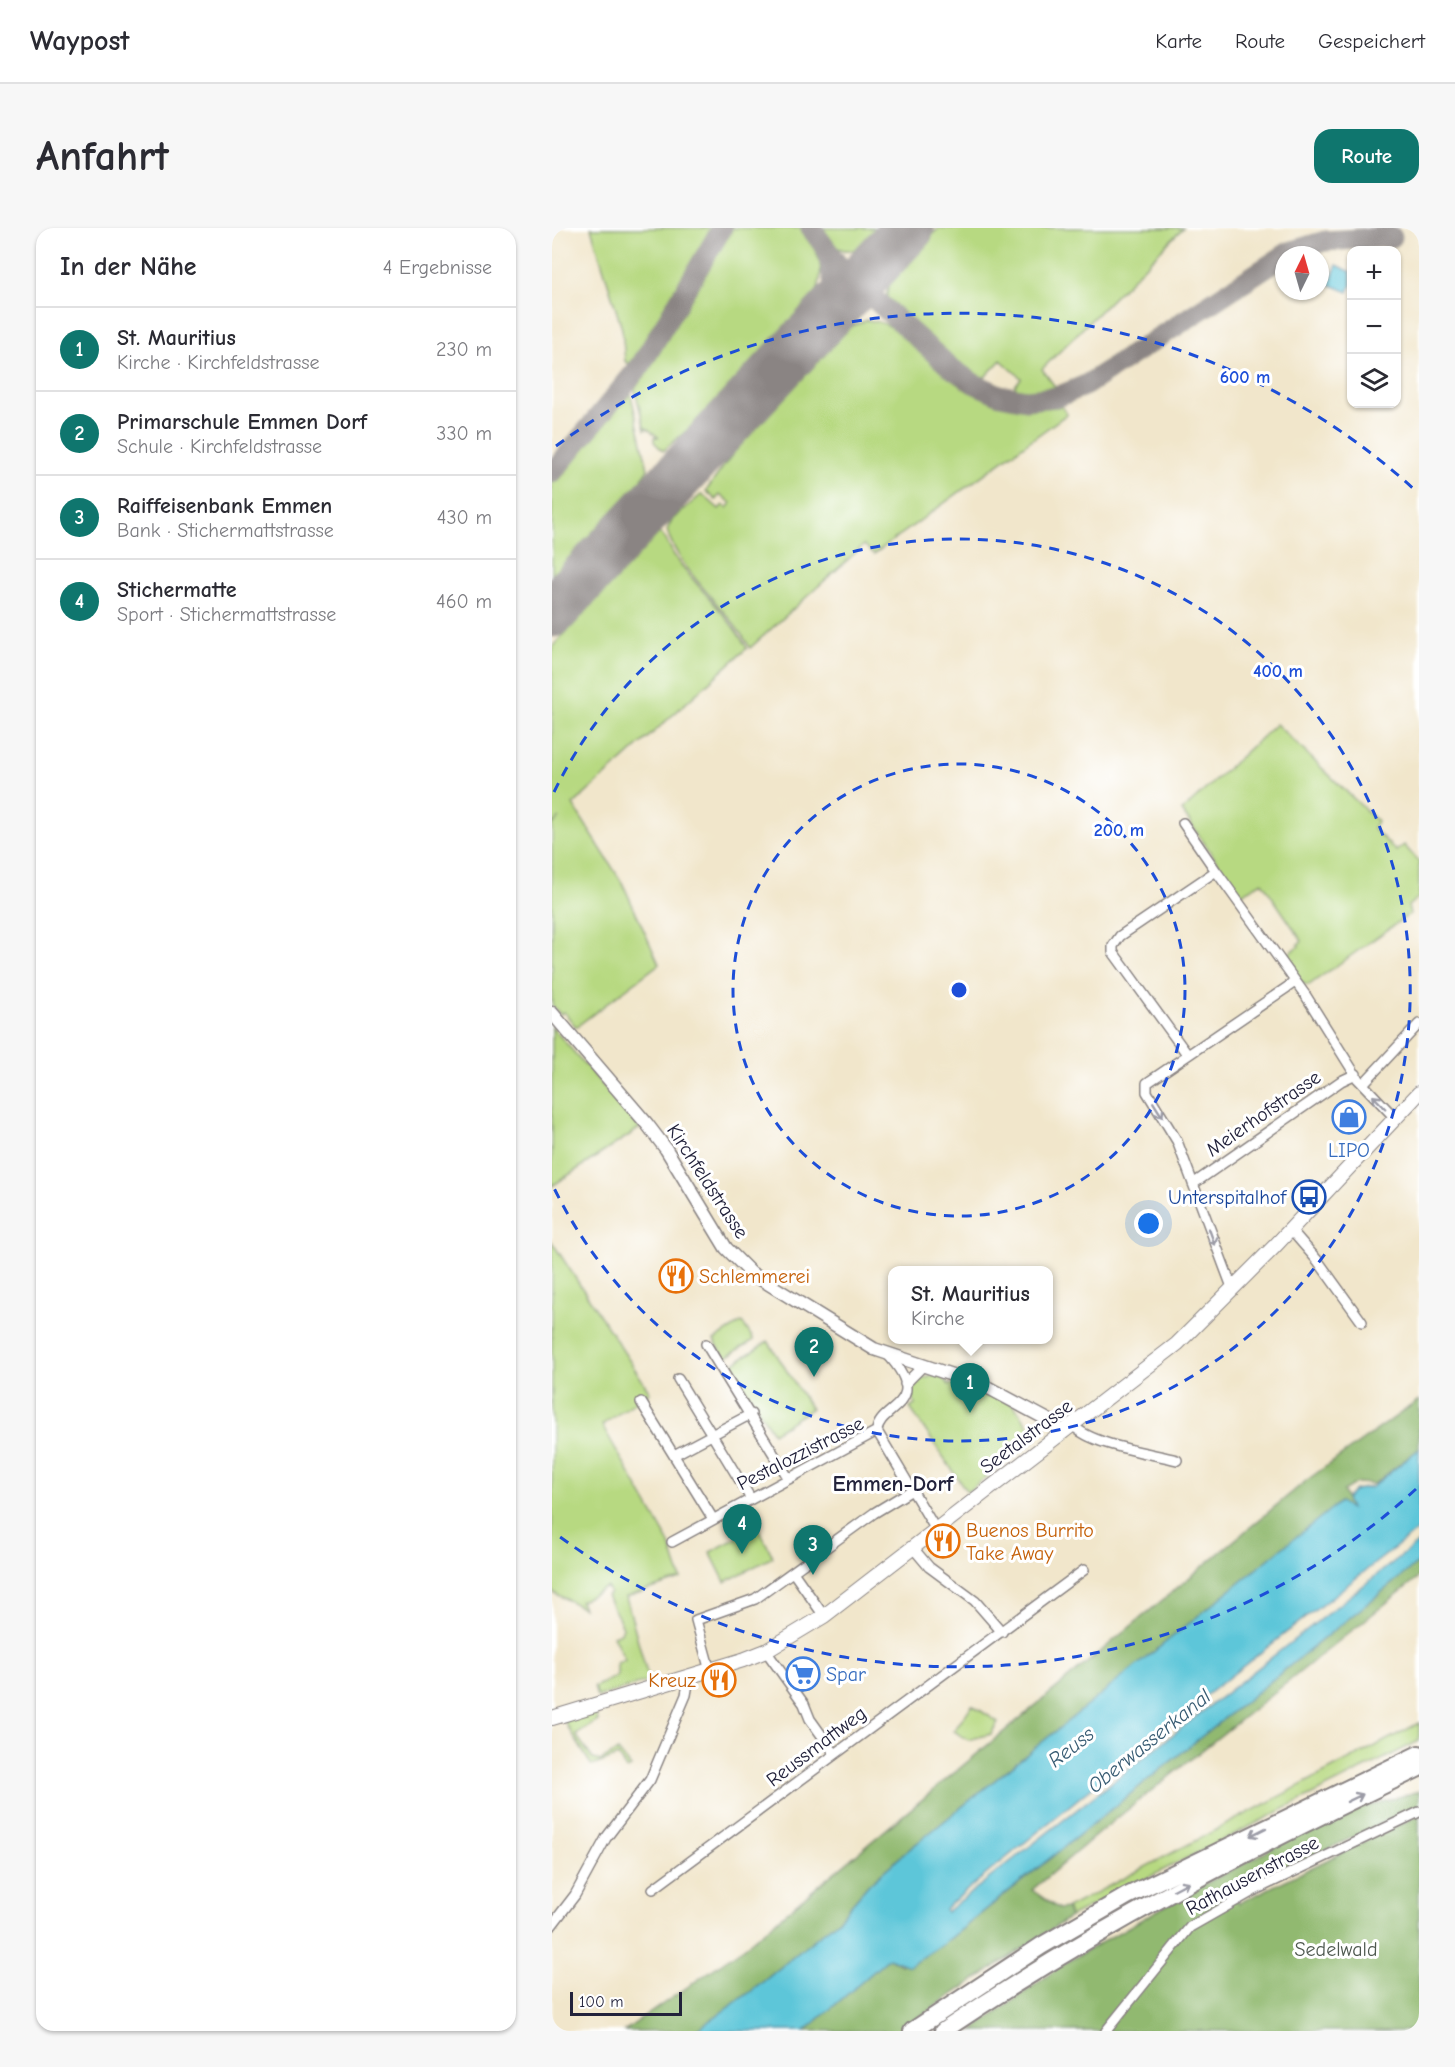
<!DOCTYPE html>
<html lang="de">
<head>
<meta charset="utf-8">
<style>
  body { margin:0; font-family:"Comic Neue",sans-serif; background:#f7f7f7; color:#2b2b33 }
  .controls { position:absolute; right:18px; top:18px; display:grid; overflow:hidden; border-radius:12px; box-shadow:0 2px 4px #0004 }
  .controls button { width:54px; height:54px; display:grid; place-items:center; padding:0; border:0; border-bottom:2px solid #e1e1e2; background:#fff; color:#2b2b33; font:30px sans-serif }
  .compass { position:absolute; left:723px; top:18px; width:54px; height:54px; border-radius:50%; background:#fff; box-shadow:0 2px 4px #0004; rotate:5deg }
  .scale { position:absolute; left:18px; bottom:15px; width:112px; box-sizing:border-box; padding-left:6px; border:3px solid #22223b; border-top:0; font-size:16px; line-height:21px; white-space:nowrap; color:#22223b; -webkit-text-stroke:4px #fff; paint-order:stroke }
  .you { position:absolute; left:597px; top:996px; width:21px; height:21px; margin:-15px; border:4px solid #fff; border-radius:50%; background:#1a73e8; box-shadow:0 0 0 9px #1a73e833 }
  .badge { display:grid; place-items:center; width:39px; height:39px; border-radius:50%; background:#0f766e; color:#fff; font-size:20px; font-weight:700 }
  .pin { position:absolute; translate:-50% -50px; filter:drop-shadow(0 2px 3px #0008) }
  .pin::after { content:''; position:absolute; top:32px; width:21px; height:18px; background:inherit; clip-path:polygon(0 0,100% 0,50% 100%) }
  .popup { position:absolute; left:336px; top:1038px; width:165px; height:78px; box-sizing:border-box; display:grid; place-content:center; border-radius:12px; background:#fff; filter:drop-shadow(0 2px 4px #0005); font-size:20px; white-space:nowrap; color:#7c7c81 }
  .popup b { font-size:22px; color:#2b2b33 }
  .popup::after { content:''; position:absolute; left:50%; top:100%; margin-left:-12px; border:12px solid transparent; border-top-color:#fff }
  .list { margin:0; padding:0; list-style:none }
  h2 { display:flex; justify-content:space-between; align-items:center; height:78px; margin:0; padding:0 24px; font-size:26px }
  h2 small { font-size:20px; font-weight:400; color:#7c7c81 }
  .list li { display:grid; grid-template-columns:39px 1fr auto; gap:18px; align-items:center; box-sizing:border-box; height:84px; padding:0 24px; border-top:2px solid #e1e1e2 }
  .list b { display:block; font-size:22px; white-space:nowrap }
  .list p { margin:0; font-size:20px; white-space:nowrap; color:#7c7c81 }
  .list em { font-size:20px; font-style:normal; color:#7c7c81 }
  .icon { flex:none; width:33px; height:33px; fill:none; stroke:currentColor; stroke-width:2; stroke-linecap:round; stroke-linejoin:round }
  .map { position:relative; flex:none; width:867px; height:1803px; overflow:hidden; border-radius:18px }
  header { display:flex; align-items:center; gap:36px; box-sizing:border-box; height:84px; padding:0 30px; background:#fff; border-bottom:2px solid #e1e1e2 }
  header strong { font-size:28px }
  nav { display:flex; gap:33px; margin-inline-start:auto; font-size:21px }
  .intro { display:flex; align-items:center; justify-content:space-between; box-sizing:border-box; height:144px; padding:0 36px }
  h1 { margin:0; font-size:42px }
  .button { padding:15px 27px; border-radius:18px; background:#0f766e; color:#fff; font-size:21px; font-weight:700 }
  main { display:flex; gap:36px; padding:0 36px }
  aside { flex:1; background:#fff; border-radius:18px; box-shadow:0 2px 4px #0004 }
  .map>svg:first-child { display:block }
</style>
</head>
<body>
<header>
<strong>Waypost</strong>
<nav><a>Karte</a><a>Route</a><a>Gespeichert</a></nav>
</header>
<div class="intro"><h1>Anfahrt</h1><a class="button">Route</a></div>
<main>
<aside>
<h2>In der Nähe<small>4 Ergebnisse</small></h2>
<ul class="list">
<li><span class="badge">1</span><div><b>St. Mauritius</b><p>Kirche · Kirchfeldstrasse</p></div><em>230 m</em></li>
<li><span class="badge">2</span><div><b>Primarschule Emmen Dorf</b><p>Schule · Kirchfeldstrasse</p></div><em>330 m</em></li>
<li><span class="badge">3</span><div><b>Raiffeisenbank Emmen</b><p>Bank · Stichermattstrasse</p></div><em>430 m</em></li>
<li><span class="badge">4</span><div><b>Stichermatte</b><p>Sport · Stichermattstrasse</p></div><em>460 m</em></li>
</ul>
</aside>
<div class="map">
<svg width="867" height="1803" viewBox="0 0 867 1803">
  <rect width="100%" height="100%" fill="#fff"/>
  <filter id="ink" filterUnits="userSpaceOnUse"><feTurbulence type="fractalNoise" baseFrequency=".0167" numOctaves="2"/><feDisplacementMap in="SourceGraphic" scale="12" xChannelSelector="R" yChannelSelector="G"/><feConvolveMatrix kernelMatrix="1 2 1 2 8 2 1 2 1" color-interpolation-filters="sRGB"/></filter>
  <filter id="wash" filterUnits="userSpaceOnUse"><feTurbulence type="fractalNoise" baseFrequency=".008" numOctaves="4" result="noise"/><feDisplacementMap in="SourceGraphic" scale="24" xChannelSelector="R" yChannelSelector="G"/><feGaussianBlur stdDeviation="1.35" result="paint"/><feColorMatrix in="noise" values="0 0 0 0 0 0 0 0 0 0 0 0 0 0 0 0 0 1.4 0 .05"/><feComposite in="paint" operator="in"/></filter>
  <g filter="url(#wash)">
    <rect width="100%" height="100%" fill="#f1e6cb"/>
    <path fill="#b7d981" stroke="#6c7e5e" stroke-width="1.5" d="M39 0H164L81 139 73 133 70 101Z
      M177 0H252C266 23 275 42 263 68L158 182 111 223 102 214V209H106L95 200 93 202 82 158Z
      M265 0H325C320 6 315 14 309 18 292 30 273 14 265 0Z
      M387 0H631L490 141 504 160 483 165 460 162 469 150 449 132 430 152 398 129 335 71C331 50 372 15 387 0Z
      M315 92C338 94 350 105 367 120 413 161 440 189 506 174L515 186 322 326 312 317 198 420C176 380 126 343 115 302L120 292 150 266 167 281 171 277 175 280 179 275 168 266 164 272 154 263 190 213 291 102Z
      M78 163 96 241 81 265 0 353V254L50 200Z
      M106 304C115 309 117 319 122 327 145 360 175 385 195 420L21 577 71 656 107 736 24 799 12 784 8 786 0 777V597L8 590 0 596V419Z
      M724 496 825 593 821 600 844 623 852 617 867 634V669L856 678 858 686 757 757 751 756 731 730 747 718 746 716 750 713 710 654 688 667 630 583Z
      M0 799 88 900 0 958Z
      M0 1014 98 1164 50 1197 117 1314 129 1351 74 1369 97 1453 45 1469 42 1459 65 1448V1435L73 1432 61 1408 69 1405 71 1399 55 1368 58 1365 55 1359 28 1373 31 1380 0 1364Z
      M190 1094 202 1112 173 1130 162 1112Z
      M216 1113 259 1181 221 1205 178 1138Z
      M383 1147 390 1150 397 1157C413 1152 451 1167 463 1179 471 1188 478 1200 485 1210L415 1264 358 1180 363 1177 360 1166 366 1152Z
      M206 1299 221 1329 173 1354 158 1324Z
      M420 1477 446 1494 439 1506 416 1512 402 1503Z
      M44 1484 46 1493 24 1507 41 1531 48 1533 66 1523 79 1539 74 1541 66 1528 40 1538 12 1493Z
      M867 1495V1513L518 1689 515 1680Z"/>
    <path fill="#91b96f" stroke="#5a6e55" stroke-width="1.5" d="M867 1172V1221L822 1256 804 1255 791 1263 798 1281 791 1278 734 1317 354 1624 318 1655 286 1692 201 1762 143 1803H72L190 1721 755 1252Z
      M867 1334V1349L549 1603 480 1662 507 1681 515 1680 518 1689 346 1803H253L337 1730 349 1737 390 1717Z
      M867 1563V1577L682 1667 687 1675 867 1587V1803H420L510 1737 634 1666 782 1588Z"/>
    <path fill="#5dc6d9" stroke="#40748a" stroke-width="1.5" d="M785 37 799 44V57L796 64 777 56Z
      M867 1221V1301L612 1500 397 1677 393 1681 394 1684 867 1314V1334L390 1717 357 1738 337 1730 253 1803H143L201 1762 286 1692 318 1655 354 1624 734 1317 788 1274 798 1281 794 1271 803 1262 820 1259Z"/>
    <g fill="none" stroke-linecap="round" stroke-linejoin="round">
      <path stroke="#8a8483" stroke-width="21" d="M259 0 288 40 398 139 421 155 448 167 474 172 505 169 534 157 737 24 773 13 840 9
        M288 40 303 44 326 33
        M274 89 284 65 277 31
        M0 245 89 137 170 0"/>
      <path stroke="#8a8483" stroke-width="51" d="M0 384 357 0"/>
    </g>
  </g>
  <g filter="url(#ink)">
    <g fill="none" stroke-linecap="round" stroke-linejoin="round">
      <g stroke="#8a8483" stroke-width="12">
        <path id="street" d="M631 595 664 643
          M635 826 561 724V718L568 708 664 643 754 768 806 851 844 891
          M811 856 867 796
          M641 956 789 853 804 846
          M739 1002 766 1033 810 1094
          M681 1062 625 913 595 864V855L743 754
          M154 1116 237 1251
          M126 1151 199 1271
          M353 1156 371 1138
          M89 1174 161 1291
          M521 1197C538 1217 598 1225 625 1232
          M325 1203 384 1302
          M325 1203C326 1178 381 1177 337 1128
          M122 1227 199 1186
          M120 1314 325 1203
          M361 1320 377 1339 423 1373 450 1404
          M241 1344 272 1388
          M214 1423 252 1476 258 1491 283 1526
          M158 1443 144 1392 203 1371 322 1285 360 1262
          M101 1661 532 1342
          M0 1697 23 1667 54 1610 98 1552 134 1467 137 1450
          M554 1803 638 1699 701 1663 867 1584"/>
      </g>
      <g stroke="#8a8483" stroke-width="15">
        <path id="secondary" d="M0 785 95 896 114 921 174 1020 199 1045 322 1121 433 1158 500 1194 510 1205"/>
      </g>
      <g stroke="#8a8483" stroke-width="16">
        <path id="primary" d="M0 1490 191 1432 214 1423 272 1388 625 1116 722 1019 867 865"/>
      </g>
      <g stroke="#8a8483" stroke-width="20">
        <path id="highway" d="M360 1803 489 1718 575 1668 867 1526
          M391 1803C546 1698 700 1620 867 1540"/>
      </g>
      <use href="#street" stroke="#fff" stroke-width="9"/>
      <use href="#secondary" stroke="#fff" stroke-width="12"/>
      <use href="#primary" stroke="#fff" stroke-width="14"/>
      <use href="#highway" stroke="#fff" stroke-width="16"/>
    </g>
    <defs><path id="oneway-shaft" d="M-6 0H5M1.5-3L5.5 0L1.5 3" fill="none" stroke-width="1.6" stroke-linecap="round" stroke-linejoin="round" transform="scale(1.5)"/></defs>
    <g stroke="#9c9ca7">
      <use href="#oneway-shaft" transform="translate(827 874) rotate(-134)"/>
      <use href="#oneway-shaft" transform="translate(606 882) rotate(58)"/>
      <use href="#oneway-shaft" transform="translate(660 1009) rotate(70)"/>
      <use href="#oneway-shaft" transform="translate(803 1570) rotate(-26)"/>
      <use href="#oneway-shaft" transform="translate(706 1604) rotate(153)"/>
      <use href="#oneway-shaft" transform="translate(629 1658) rotate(-28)"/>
    </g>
  </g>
  <g fill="none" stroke="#1d4ed8" stroke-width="3" stroke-dasharray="10 8">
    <circle cx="407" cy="762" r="226"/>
    <path d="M2 564A451 451 0 1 1 2 960"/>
    <path d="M864 1261A677 677 0 0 1 4 1306M4 218A677 677 0 0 1 864 263"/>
  </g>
  <defs>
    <g id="shop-ring" transform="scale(1.725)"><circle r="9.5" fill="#fff" stroke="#3f7fe0" stroke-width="1.5"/><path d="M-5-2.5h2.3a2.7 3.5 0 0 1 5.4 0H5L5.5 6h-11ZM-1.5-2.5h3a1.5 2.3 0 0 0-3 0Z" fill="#3f7fe0"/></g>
    <g id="bus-ring" transform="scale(1.725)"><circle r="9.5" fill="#fff" stroke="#1a4fb4" stroke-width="1.5"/><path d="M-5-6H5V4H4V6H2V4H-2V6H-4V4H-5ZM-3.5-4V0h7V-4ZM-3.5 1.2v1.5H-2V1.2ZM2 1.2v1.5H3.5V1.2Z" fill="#1a4fb4"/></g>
    <g id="restaurant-ring" transform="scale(1.725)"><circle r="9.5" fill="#fff" stroke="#e8710a" stroke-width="1.5"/><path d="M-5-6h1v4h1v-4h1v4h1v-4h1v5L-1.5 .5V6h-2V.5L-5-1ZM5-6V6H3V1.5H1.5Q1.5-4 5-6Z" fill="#e8710a"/></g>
    <g id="supermarket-ring" transform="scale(1.725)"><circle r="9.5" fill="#fff" stroke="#3f7fe0" stroke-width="1.5"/><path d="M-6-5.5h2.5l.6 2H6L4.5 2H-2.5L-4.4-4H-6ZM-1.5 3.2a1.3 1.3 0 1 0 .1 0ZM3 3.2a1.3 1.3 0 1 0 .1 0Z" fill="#3f7fe0"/></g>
  </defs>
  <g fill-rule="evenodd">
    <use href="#shop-ring" x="797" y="889"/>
    <use href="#bus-ring" x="757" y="969"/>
    <use href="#restaurant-ring" x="124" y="1048"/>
    <use href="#restaurant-ring" x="391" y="1313"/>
    <use href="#supermarket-ring" x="251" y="1446"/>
    <use href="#restaurant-ring" x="167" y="1452"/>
  </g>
  <g text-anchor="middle" stroke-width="6" stroke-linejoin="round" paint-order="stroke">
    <g font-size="20" fill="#22223b" stroke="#fff">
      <text transform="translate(711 885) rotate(-35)" y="7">Meierhofstrasse</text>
      <text transform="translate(156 953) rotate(57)" y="7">Kirchfeldstrasse</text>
      <text transform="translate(474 1208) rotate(-37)" y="7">Seetalstrasse</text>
      <text transform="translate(248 1225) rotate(-27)" y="7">Pestalozzistrasse</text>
      <text transform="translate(264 1518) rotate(-37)" y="7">Reussmattweg</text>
      <text transform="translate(700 1647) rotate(-28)" y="7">Rathausenstrasse</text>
    </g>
    <g font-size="20" fill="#366cbe" stroke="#fff">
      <text x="797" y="929">LIPO</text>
      <text x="274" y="1453" text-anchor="start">Spar</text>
    </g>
    <g font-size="20" fill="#164399" stroke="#fff" text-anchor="end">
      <text x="734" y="976">Unterspitalhof</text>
    </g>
    <g font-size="20" fill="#c56008" stroke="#fff" text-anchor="start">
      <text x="147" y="1055">Schlemmerei</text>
      <text x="414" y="1309">Buenos Burrito<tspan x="414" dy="23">Take Away</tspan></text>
      <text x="144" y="1459" text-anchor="end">Kreuz</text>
    </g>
    <g font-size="20" fill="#4f5950" stroke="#fff">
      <text x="784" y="1728">Sedelwald</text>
    </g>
    <g font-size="21" font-style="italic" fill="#375b72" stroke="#fff">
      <text transform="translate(597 1513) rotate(-39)" y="7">Oberwasserkanal</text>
      <text transform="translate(519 1519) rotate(-38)" y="7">Reuss</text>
    </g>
    <g font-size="22" font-weight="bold" fill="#22223b" stroke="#fff">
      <text x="341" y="1263">Emmen-Dorf</text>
    </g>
  </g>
  <circle cx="407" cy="762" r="9" fill="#1d4ed8" stroke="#fff" stroke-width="3"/>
  <g font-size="18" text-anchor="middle" font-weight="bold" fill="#1d4ed8" stroke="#fff" stroke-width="6" stroke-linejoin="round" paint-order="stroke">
    <text x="693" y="155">600 m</text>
    <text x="726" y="449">400 m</text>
    <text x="567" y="608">200 m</text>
  </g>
</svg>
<div class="controls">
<button>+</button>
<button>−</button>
<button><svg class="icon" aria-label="layers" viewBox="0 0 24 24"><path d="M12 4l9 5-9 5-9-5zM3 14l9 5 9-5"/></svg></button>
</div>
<svg class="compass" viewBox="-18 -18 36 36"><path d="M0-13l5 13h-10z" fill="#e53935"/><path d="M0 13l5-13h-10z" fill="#7c7c81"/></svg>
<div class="scale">100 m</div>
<div class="you"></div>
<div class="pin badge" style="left:418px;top:1185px">1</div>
<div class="popup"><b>St. Mauritius</b>Kirche</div>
<div class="pin badge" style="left:262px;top:1149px">2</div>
<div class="pin badge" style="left:261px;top:1347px">3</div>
<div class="pin badge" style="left:190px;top:1326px">4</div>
</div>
</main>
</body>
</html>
